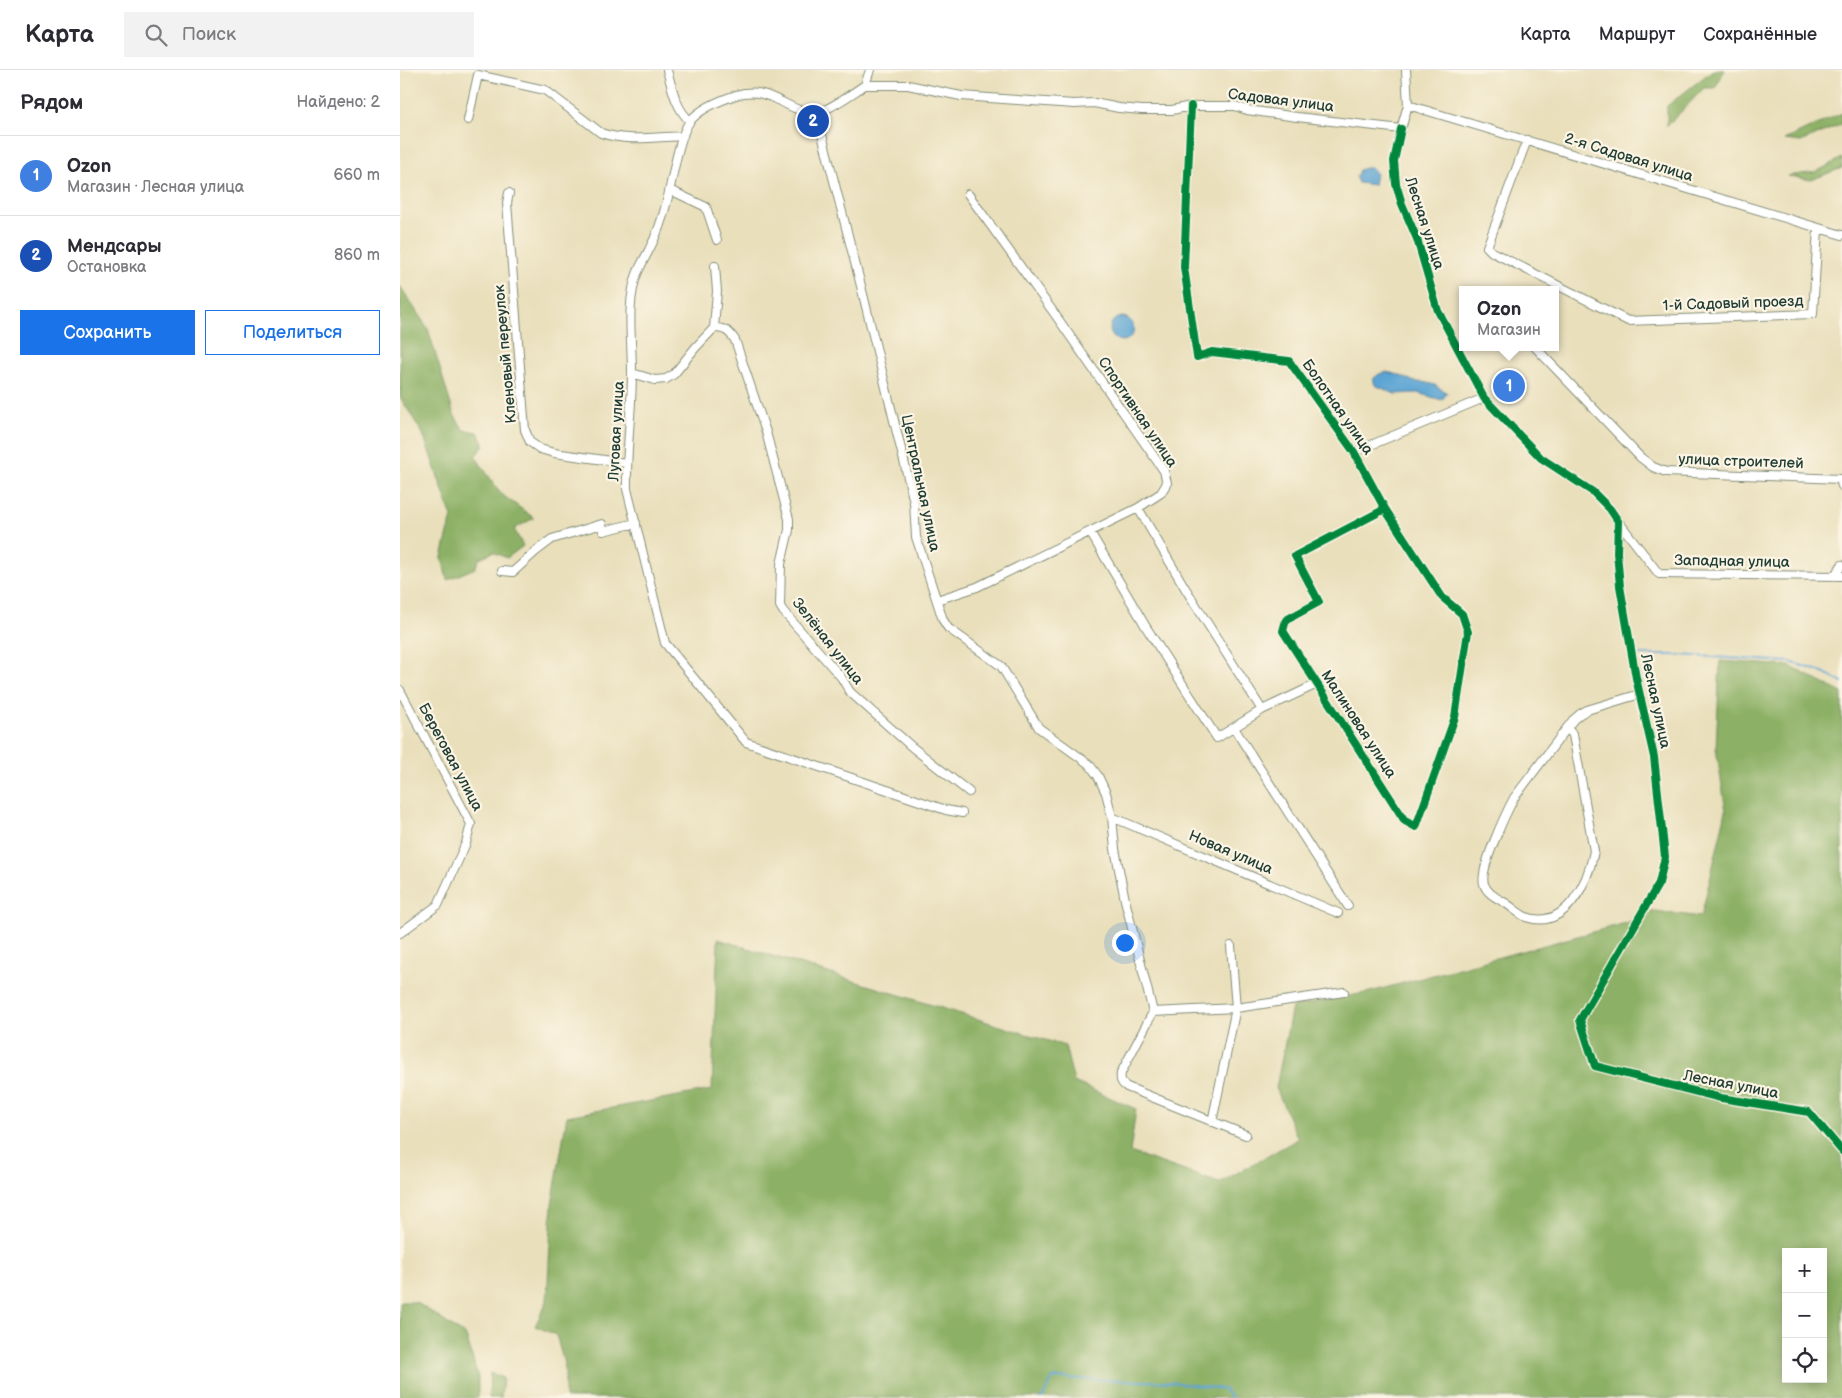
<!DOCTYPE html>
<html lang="ru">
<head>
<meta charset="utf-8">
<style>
  body { margin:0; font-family:"Balsamiq Sans",sans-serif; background:#f2f2f3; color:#2b2b33 }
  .controls { position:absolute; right:15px; bottom:15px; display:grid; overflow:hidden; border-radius:0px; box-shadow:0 2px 12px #0003 }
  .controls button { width:45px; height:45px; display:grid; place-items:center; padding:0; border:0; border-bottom:1px solid #e1e1e2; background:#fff; color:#2b2b33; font:25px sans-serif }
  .you { position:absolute; left:724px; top:872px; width:18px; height:18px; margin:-12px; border:4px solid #fff; border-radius:50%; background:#1a73e8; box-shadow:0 0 0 8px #1a73e833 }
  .badge { display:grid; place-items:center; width:32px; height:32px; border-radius:50%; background:#1a73e8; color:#fff; font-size:16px; font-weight:700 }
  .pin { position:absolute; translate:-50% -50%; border:2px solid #fff; box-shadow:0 1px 5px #0006 }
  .popup { position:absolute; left:1059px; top:216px; width:100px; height:65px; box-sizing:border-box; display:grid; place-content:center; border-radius:0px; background:#fff; filter:drop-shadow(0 1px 4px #0005); font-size:16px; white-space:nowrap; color:#7c7c81 }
  .popup b { font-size:19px; color:#2b2b33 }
  .popup::after { content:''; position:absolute; left:50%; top:100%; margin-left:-10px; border:10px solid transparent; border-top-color:#fff }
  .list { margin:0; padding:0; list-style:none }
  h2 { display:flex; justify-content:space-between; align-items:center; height:65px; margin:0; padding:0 20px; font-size:21px }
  h2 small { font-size:16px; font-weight:400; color:#7c7c81 }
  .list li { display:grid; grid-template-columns:32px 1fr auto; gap:15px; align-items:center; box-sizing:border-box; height:80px; padding:0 20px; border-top:1px solid #e1e1e2 }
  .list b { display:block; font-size:19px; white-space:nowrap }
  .list p { margin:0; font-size:16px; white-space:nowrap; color:#7c7c81 }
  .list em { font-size:16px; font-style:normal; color:#7c7c81 }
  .actions { display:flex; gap:10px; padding:15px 20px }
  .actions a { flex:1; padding:11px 0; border:1px solid #1a73e8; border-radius:0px; text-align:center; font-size:18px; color:#1a73e8 }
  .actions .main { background:#1a73e8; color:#fff }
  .icon { flex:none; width:28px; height:28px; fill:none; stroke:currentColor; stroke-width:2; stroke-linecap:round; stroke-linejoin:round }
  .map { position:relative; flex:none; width:1442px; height:1328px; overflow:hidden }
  header { display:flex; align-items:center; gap:30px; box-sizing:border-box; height:70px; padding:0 25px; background:#fff; border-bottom:1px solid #e1e1e2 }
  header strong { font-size:24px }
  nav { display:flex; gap:28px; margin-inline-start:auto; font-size:18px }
  .search { width:350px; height:45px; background:#f2f2f3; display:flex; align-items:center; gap:12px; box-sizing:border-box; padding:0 18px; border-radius:0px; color:#7c7c81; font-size:19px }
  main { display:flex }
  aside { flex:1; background:#fff }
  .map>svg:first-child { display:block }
</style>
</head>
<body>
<header>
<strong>Карта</strong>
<div class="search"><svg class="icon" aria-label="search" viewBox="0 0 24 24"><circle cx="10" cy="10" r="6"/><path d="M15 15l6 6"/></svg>Поиск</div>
<nav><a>Карта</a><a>Маршрут</a><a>Сохранённые</a></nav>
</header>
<main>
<aside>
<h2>Рядом<small>Найдено: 2</small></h2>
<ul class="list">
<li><span class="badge" style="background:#3f7fe0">1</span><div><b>Ozon</b><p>Магазин · Лесная улица</p></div><em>660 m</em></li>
<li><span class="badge" style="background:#1a4fb4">2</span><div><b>Мендсары</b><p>Остановка</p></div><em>860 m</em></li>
</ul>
<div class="actions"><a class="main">Сохранить</a><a>Поделиться</a></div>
</aside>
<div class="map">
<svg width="1442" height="1328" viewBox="0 0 1442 1328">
  <rect width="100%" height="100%" fill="#fcf5e5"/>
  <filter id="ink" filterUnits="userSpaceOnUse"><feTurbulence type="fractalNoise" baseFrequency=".02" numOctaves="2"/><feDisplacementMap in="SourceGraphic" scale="10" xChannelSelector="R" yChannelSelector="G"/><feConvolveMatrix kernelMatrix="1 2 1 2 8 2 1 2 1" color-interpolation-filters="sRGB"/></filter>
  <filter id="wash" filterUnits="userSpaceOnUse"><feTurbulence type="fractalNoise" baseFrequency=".0096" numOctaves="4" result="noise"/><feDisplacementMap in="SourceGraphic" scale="20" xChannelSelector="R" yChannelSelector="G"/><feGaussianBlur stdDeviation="1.12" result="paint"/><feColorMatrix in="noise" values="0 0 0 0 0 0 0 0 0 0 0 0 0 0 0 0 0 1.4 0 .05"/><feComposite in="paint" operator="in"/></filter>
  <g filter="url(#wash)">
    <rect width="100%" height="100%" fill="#e9dfbb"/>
    <path fill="#8cb065" stroke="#56764c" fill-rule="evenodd" d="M1313 0H1325L1315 18H1304L1267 56V36Z
      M1442 43V54L1401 72 1384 70Z
      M1442 88V98L1411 110 1387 106 1416 102Z
      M0 216 28 259 54 345 64 360 78 362 84 376 75 386 101 424 134 448 114 459 123 476 107 488 93 482 80 488 75 498 47 510 42 487 52 447 23 364 0 327Z
      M1320 591 1389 596 1442 623V1328H165V1297L156 1265 135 1256 147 1231 152 1135 167 1046 312 1020 318 869 665 976 674 1012 736 1039 730 1082 819 1113 898 1069 876 1018 892 937 970 922 1226 853 1255 841 1301 847 1326 741 1316 678ZM1386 1182H1423V1309H1386Z
      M0 1232H16L66 1266 78 1307V1328H0Z
      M90 1303 103 1308 101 1328H89Z"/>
    <path fill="#5ca4d3" stroke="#3e7084" d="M965 98H971L976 104 974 115 958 113 956 108 959 100Z
      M710 259a12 12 0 1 1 24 0a12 12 0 1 1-24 0Z
      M987 302 999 305 1015 312H1023L1035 315 1047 323 1042 330 1017 323 995 324 975 315 973 309 979 304Z"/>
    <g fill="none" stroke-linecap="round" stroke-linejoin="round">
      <path stroke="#5ca4d3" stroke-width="2" d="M1241 585H1280L1390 592 1422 602 1442 612
        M642 1328 653 1308 771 1312 823 1319 832 1328"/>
    </g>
  </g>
  <g filter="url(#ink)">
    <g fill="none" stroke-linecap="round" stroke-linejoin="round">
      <g stroke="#848e78" stroke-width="10">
        <path id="minor" d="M267 0C272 18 276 39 290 51
          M470 0 465 15C454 22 431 39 419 42 390 47 371 13 336 25 321 30 300 39 290 51 279 65 272 111 267 131 263 147 257 165 249 180 245 188 240 196 237 204 226 234 232 270 232 302 232 341 226 379 227 419L265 573 346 672 546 740 562 743
          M465 15H508L561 26 674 34 694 33 719 38 742 40H772L791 36H835L847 40 897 47 1001 59 1008 35 1006 0
          M1008 35 1442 165
          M791 36 784 197 797 287 812 282 889 291 954 382 985 439 1042 527 1062 544 1068 562 1055 647 1016 757 1005 751 883 561 886 550 919 532 895 486 985 439
          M419 42 418 49 459 208 514 432 516 467 543 550 548 558 601 596 639 658 689 694 698 706 706 723 712 747 715 779 725 830 753 942 721 1003C720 1010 721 1013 727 1017L846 1065
          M68 50 78 5 145 20 201 63C227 72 256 67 283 66
          M1001 59 994 91 996 114 1002 134 1017 169 1038 241 1084 328 1141 388 1193 422 1210 439 1218 451 1217 483 1220 516 1236 608 1254 687 1265 787 1259 813 1180 950 1195 996 1321 1028 1409 1042 1442 1081
          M1127 70 1087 177 1092 182 1228 251 1413 244 1418 158
          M270 120 306 137 317 170
          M109 123 107 133 125 360 130 372 140 379 154 383 226 393
          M314 258C325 258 329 261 335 270L366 362 389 449V460L381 494 380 536 383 541 441 607 450 622 512 677 569 722
          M1135 277 1240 387 1253 397 1266 402 1440 409 1442 416
          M232 303 255 310 266 309 274 304 296 277 314 258 317 221 315 196
          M954 382 1084 328
          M738 438 785 518 862 640
          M1218 451 1259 504 1442 506
          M690 462 746 557 817 668 862 640 917 614
          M102 501 113 502 135 482 152 469 202 454 203 461 236 453
          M1434 506 1442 495
          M537 530 577 517 738 438 761 423 767 413 764 401 654 243 568 124
          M0 620 71 754 66 773 38 835 0 863
          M834 658 948 836
          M1167 658 1173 665 1194 781C1188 812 1166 861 1126 847 1119 844 1113 838 1107 834 1099 829 1087 824 1084 814 1079 800 1106 743 1114 728L1173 650 1180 644 1187 640 1240 624
          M712 747 938 843
          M753 942 836 938 944 922
          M812 1052 836 938 831 876"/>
      </g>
      <use href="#minor" stroke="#fff" stroke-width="8"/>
      <g stroke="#fcf5e5" stroke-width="11">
        <path id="cycleway" d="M791 36 784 197 797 287 812 282 889 291 954 382 985 439 1042 527 1062 544 1068 562 1055 647 1016 757 1005 751 883 561 886 550 919 532 895 486 985 439
          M1001 59 994 91 996 114 1002 134 1017 169 1038 241 1084 328 1141 388 1193 422 1210 439 1218 451 1217 483 1220 516 1236 608 1254 687 1265 787 1259 813 1180 950 1195 996 1321 1028 1409 1042 1442 1081"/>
      </g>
      <use href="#cycleway" stroke="#00873e" stroke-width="8"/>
    </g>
  </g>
  <g text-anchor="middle" stroke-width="4.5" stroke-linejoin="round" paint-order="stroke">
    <g font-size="15" fill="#1f3d34" stroke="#fcf5e5">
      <text transform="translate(881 30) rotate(7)" y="5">Садовая улица</text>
      <text transform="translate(1229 87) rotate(17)" y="5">2-я Садовая улица</text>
      <text transform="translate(1025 153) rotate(72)" y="5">Лесная улица</text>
      <text transform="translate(1333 233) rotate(-2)" y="5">1-й Садовый проезд</text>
      <text transform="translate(105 284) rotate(-95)" y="5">Кленовый переулок</text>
      <text transform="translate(938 337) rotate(55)" y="5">Болотная улица</text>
      <text transform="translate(738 342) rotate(56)" y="5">Спортивная улица</text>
      <text transform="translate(216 361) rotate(-87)" y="5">Луговая улица</text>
      <text transform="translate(1341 391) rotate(2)" y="5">улица строителей</text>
      <text transform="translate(521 413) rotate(78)" y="5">Центральная улица</text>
      <text transform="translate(1332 491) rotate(1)" y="5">Западная улица</text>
      <text transform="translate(428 571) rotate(52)" y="5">Зелёная улица</text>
      <text transform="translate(1256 631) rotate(78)" y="5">Лесная улица</text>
      <text transform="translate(959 654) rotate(57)" y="5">Малиновая улица</text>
      <text transform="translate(51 687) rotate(62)" y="5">Береговая улица</text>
      <text transform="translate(831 782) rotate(23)" y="5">Новая улица</text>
      <text transform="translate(1331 1014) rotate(11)" y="5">Лесная улица</text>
    </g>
  </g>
</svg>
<div class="controls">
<button>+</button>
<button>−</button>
<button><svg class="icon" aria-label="locate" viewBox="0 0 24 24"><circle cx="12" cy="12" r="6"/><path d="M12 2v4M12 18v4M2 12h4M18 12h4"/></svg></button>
</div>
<div class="you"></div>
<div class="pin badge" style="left:1109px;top:316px;background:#3f7fe0">1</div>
<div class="popup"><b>Ozon</b>Магазин</div>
<div class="pin badge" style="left:413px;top:51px;background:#1a4fb4">2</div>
</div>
</main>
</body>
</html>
